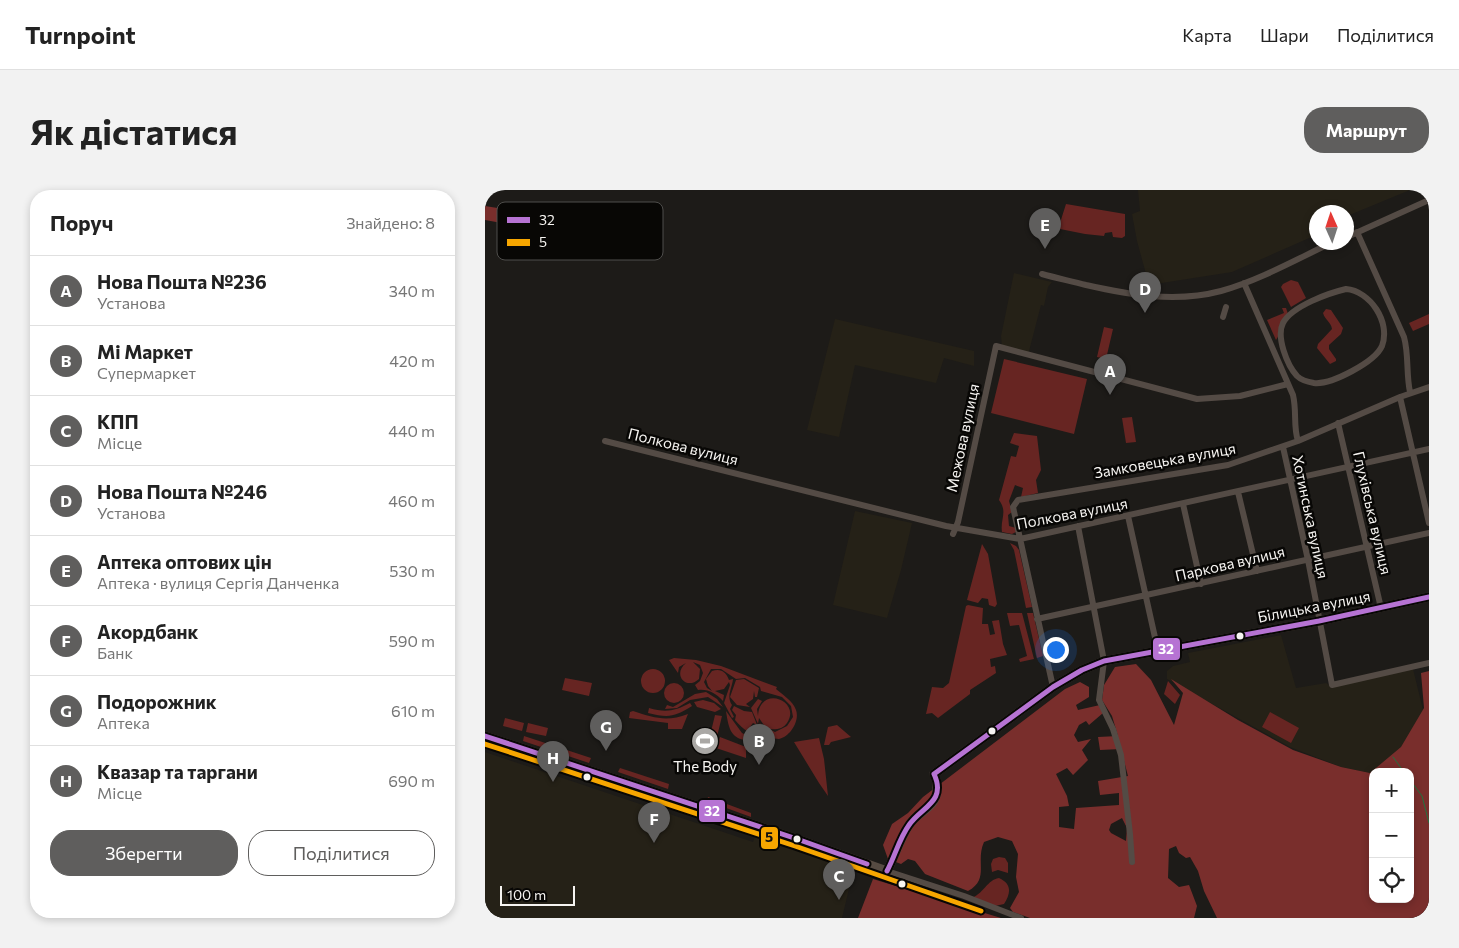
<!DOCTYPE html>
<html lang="uk">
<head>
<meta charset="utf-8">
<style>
  body { margin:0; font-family:Commissioner,sans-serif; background:#f2f2f2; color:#222 }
  .controls { position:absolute; right:15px; bottom:15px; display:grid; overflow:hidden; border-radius:10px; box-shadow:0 2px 8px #0003 }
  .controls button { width:45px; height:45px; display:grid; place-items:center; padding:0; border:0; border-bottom:1px solid #e0e0e0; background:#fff; color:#222; font:25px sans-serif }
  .compass { position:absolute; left:824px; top:15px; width:45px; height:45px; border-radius:50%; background:#fff; box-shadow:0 2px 8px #0003; rotate:357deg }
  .scale { position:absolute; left:15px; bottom:12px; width:75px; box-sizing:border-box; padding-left:5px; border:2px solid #f6f4f1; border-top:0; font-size:14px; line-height:18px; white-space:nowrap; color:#f6f4f1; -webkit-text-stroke:4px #080705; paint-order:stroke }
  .you { position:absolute; left:570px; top:459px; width:18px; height:18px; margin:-12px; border:4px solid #fff; border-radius:50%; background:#1a73e8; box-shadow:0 0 0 8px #1a73e833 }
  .badge { display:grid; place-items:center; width:32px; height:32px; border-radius:50%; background:#5f5e5d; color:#fff; font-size:16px; font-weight:700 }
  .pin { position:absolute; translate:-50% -41px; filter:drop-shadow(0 1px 2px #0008) }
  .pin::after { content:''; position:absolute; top:26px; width:18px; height:15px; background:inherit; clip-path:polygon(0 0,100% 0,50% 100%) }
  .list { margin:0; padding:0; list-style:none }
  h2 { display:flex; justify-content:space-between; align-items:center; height:65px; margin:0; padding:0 20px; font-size:21px }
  h2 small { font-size:16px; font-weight:400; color:#767676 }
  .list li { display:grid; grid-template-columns:32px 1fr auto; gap:15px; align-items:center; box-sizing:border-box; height:70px; padding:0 20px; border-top:1px solid #e0e0e0 }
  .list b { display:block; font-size:19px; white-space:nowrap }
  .list p { margin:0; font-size:16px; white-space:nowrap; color:#767676 }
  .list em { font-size:16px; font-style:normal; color:#767676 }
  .actions { display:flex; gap:10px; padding:15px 20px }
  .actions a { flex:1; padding:11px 0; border:1px solid #5f5e5d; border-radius:20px; text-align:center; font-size:18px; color:#5f5e5d }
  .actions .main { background:#5f5e5d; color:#fff }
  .icon { flex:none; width:28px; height:28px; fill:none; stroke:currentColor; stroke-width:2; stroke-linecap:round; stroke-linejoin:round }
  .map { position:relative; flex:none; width:944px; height:728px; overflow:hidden; border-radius:20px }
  header { display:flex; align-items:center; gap:30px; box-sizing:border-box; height:70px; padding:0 25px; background:#fff; border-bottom:1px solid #e0e0e0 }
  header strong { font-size:24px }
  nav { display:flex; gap:28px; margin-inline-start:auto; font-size:18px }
  .intro { display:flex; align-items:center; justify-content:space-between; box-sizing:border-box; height:120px; padding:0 30px }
  h1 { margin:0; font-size:35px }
  .button { padding:12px 22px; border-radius:20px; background:#5f5e5d; color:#fff; font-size:18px; font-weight:700 }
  main { display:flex; gap:30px; padding:0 30px }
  aside { flex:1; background:#fff; border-radius:20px; box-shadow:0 2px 8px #0003 }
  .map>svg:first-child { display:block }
</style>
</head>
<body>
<header>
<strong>Turnpoint</strong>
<nav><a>Карта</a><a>Шари</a><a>Поділитися</a></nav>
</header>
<div class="intro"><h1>Як дістатися</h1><a class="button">Маршрут</a></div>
<main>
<aside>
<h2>Поруч<small>Знайдено: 8</small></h2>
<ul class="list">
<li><span class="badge">A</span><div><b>Нова Пошта №236</b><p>Установа</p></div><em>340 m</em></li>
<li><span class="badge">B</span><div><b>Мі Маркет</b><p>Супермаркет</p></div><em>420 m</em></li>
<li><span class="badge">C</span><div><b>КПП</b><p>Місце</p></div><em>440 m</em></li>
<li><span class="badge">D</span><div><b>Нова Пошта №246</b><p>Установа</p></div><em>460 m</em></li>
<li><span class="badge">E</span><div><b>Аптека оптових цін</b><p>Аптека · вулиця Сергія Данченка</p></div><em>530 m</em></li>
<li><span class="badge">F</span><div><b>Акордбанк</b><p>Банк</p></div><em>590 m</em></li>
<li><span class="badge">G</span><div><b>Подорожник</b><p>Аптека</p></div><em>610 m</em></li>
<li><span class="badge">H</span><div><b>Квазар та таргани</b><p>Місце</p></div><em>690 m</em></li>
</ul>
<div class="actions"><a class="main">Зберегти</a><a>Поділитися</a></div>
</aside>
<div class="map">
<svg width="944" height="728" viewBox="0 0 944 728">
  <rect width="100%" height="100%" fill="#1d1b18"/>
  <path fill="#252117" d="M653 0H925L862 26V22H832L831 45 747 82 664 95 652 51 647 24 655 21Z
    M529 83 567 92 563 97 559 116 556 115 543 165 517 157 516 146Z
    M350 129 489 161V176L459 168 451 193 370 175 354 247 322 240Z
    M370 321 427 333 416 380 402 428 348 415Z
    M796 445 811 498 841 493 846 496 928 479 940 528 913 564 885 583 856 577 805 557 682 489V481L688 476 705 472 703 463Z
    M0 562 268 652 270 646 369 678 357 728H0Z"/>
  <path fill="#672522" d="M581 14 640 24V46L637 48 628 47 627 42 620 43 619 46 600 44 575 39 574 36Z
    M806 90 813 92 821 108 806 117 796 97 798 94Z
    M797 118H801L803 124C790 135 798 141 791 150L782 130 799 123Z
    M841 119 846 120 858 138 856 144 844 155V159L851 169V171L845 174 832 158 833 154 847 139C846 132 840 130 838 123Z
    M944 124V134L928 141 924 133Z
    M619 137 628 139 621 169 612 167Z
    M519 169 602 189 589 244 506 223Z
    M647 227 651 252 641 253 637 228Z
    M529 243 552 246 556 280 551 290 553 303 536 307 538 298 530 295 524 311 527 322 523 325 524 336 531 338V342L527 344 517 342C515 329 523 322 514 310L526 266 531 267 534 256 525 253Z
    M525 353 531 356 534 360 547 417 541 418 529 360Z
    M497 354 503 364 512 414 510 417 504 415 503 409 497 408 493 413 482 410Z
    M483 415 498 418 497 434H503L505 445 510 444 507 431 514 430 518 454 522 465 505 469 506 477 510 476 511 483 485 500V504L453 528 447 523 441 524 447 497 458 498 464 493 481 416Z
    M522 423H537L549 469 535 472 534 469 542 466 534 435 525 436Z
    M542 423H548L558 466 552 468Z
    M189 468 211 470 236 476 292 497 291 499C298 505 308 511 311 520 315 531 305 547 294 549 291 549 288 548 285 548L274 535 275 533 277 536 281 538 274 528 273 534 266 518 273 509 277 511 272 519 273 526C275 494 317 511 302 533 298 539 291 540 284 539L290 542 302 536 308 527 306 516 297 507 276 501 275 497 260 488 251 489 236 479H226L219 492 222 498 227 501 223 496 221 489 227 481C236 478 241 482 244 490L248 489C247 499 241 506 247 515L245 519 249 527 247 528 239 513 245 495 244 492 239 499 230 501 239 505 238 511C230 503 224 499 213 500L210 495 215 491 218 483 215 475 208 472 215 479 214 489C201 501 187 484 201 473L194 477 193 483 184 470Z
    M156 491a12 12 0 1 1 24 0a12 12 0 1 1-24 0Z
    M80 488 107 493 104 506 77 500Z
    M259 489 274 498 272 507H270L269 501 268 509 261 514 265 517 252 515 245 507 251 490Z
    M683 491 695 505 690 514 679 504Z
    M179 503a10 10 0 1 1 20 0a10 10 0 1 1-20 0Z
    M221 502 232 509 238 517 223 507 205 510 192 518 180 519 182 515 188 517 210 504Z
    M218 510 229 513 236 519 230 522 212 517 209 512Z
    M205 513 207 516C189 527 184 528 163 523L164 518C181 523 190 521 205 513Z
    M249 516 259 521 267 522 272 535 268 533 265 537 271 536 283 549C269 546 260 542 250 530L251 525 247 520Z
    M148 521C169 528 182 532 203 524L197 539H183V533L144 528 145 522Z
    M241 521 257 543 271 550C247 552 244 542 241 521Z
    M785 522 814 538 806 553 777 537Z
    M230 525 237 526 231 551 222 558Z
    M20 528 39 533 37 541 18 536Z
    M43 533 63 538 61 546 41 542Z
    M352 535 366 547 346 552 344 555H339L343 537Z
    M39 546 106 568 104 573 38 551Z
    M235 547 261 557V568L231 558Z
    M334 548 339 569 343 606 334 593 309 552Z
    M135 578 184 594 183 599 133 582Z
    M223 607 266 623V627L222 611Z
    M514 667 520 668 523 673V683L513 680 507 682 506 674 508 669Z
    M514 688C527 694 526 703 519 714L510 716 487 708C500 702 502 690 514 688Z"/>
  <path fill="#792e2c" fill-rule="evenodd" d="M0 16 51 24 54 28 153 48 159 58 0 30Z
    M651 474 666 490 689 535 698 503 686 489 753 530 808 560 856 577 885 583 916 557 939 518 936 483 944 481V728H732L719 701 713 681 705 667 701 668 694 663 691 656 684 659 683 688 694 697 704 695 712 716 709 728H545L528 722 525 718 534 702 531 687 533 664 527 651 513 647 499 652C490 672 505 689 483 701L440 684 430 671 423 669 416 674 403 669 398 655 407 634 423 623 438 607 580 499 595 492 604 497V507L591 515 593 520 615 515 618 523 604 535 601 531 594 535 589 545 593 552 606 549 597 560 603 570 588 585 582 578 571 584 582 606 584 616 574 617V637L589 639 591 618 634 615V603L615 605 613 591 643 586 636 559 615 560 613 547 633 546 627 526 617 510 619 495 630 477ZM888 582H925V709H888ZM637 628 642 638 641 651 626 643 624 640 626 634Z
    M388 689 516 728H373Z"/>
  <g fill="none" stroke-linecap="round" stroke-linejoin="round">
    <path stroke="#23723f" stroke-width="1" d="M908 567 919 582
      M925 590 937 606 944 633"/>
    <path stroke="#544b45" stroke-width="6" d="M872 42 919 147C924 165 921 184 925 202
      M862 47 944 10
      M557 84C571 88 586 91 601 95 645 105 691 113 736 101 775 90 812 69 848 52
      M759 93 808 205C812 222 808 236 813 251
      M861 99C885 101 906 132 897 156 890 172 846 195 829 193 823 192 816 190 812 186 802 175 791 147 798 133 807 116 844 103 861 99Z
      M738 127 741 117
      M915 207 944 333
      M853 233 896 418
      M120 251 461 336 535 349 944 259
      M798 257 823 370 847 495 944 473
      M753 302 772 381
      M698 314 716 394
      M643 326 673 461
      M593 336 619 471 614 510 628 539 636 565 645 644 647 672
      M468 344 473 332 511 156 712 209 755 206 803 194
      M552 429 944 343
      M568 497 528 317 533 310 743 275 813 251 915 207 944 197
      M402 681 479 706 536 728"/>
    <path stroke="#564b42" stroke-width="9" d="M0 546 312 649 402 681C410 666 415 649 424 635 433 621 452 618 452 599 452 594 452 589 449 584L568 497 597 480 619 471 834 431 944 407"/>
    <g stroke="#080705" stroke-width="9">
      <path id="bus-1" d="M0 546 312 649 382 674
        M449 584 568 497 597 480 619 471 834 431 944 407
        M402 681C410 666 414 649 424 635 436 617 462 612 449 584"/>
    </g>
    <g stroke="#080705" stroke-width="9">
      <path id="bus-2" d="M0 554 310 656 496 721"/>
    </g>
    <use href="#bus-1" stroke="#b673d3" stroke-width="5"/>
    <use href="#bus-2" stroke="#f7a600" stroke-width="5"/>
  </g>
  <defs>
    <g id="stadium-disc" transform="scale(1.4375)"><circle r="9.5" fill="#aaa8a5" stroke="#080705"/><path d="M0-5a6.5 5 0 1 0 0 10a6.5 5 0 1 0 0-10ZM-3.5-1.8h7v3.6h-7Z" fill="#fff"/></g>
  </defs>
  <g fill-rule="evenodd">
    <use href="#stadium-disc" x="220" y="551"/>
  </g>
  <g fill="#f6f4f1" stroke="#080705" stroke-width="2">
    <circle cx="755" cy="446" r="4.5"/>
    <circle cx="507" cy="541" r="4.5"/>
    <circle cx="102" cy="587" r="4.5"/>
    <circle cx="312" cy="649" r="4.5"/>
    <circle cx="417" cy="694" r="4.5"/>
  </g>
  <g text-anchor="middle" stroke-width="5" stroke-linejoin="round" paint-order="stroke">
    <g font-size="15" fill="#f6f4f1" stroke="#080705">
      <text transform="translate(478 248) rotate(-78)" y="5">Межова вулиця</text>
      <text transform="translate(198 257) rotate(14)" y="5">Полкова вулиця</text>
      <text transform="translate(680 271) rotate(-10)" y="5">Замковецька вулиця</text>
      <text transform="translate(887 323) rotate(77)" y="5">Глухівська вулиця</text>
      <text transform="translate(587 324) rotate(-11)" y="5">Полкова вулиця</text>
      <text transform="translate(825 327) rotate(78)" y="5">Хотинська вулиця</text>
      <text transform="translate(745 374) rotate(-13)" y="5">Паркова вулиця</text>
      <text transform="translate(829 417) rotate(-11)" y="5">Білицька вулиця</text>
    </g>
    <g font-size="15" fill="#f6f4f1" stroke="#080705">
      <text x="220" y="582">The Body</text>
    </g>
  </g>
  <rect x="12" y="12" width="166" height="58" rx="8" fill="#080705" stroke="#4f4e4c" stroke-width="1"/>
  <rect x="22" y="27" width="23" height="6" fill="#b673d3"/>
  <rect x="22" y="49" width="23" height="7" fill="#f7a600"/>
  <g font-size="14" fill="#f6f4f1">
    <text x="54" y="35">32</text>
    <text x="54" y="57">5</text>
  </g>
  <g stroke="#080705" stroke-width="2">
    <rect x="667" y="447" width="29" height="24" rx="5" fill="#b673d3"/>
    <rect x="213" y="609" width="28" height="24" rx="5" fill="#b673d3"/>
    <rect x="275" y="636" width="19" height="24" rx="5" fill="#f7a600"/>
  </g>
  <g font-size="14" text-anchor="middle" font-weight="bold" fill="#fff">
    <text x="681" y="464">32</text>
    <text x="227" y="626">32</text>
  </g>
  <g font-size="14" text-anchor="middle" font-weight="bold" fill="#111">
    <text x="284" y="652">5</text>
  </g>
</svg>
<div class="controls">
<button>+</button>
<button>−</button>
<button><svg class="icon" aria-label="locate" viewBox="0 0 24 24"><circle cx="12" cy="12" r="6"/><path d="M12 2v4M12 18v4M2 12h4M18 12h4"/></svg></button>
</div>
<svg class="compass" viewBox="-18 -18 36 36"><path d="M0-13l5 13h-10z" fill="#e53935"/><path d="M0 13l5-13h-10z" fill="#767676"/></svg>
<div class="scale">100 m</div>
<div class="you"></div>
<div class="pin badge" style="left:625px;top:205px">A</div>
<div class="pin badge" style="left:274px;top:575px">B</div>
<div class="pin badge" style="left:354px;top:710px">C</div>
<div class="pin badge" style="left:660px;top:123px">D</div>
<div class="pin badge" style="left:560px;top:59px">E</div>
<div class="pin badge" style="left:169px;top:653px">F</div>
<div class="pin badge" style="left:121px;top:561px">G</div>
<div class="pin badge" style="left:68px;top:592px">H</div>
</div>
</main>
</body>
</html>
